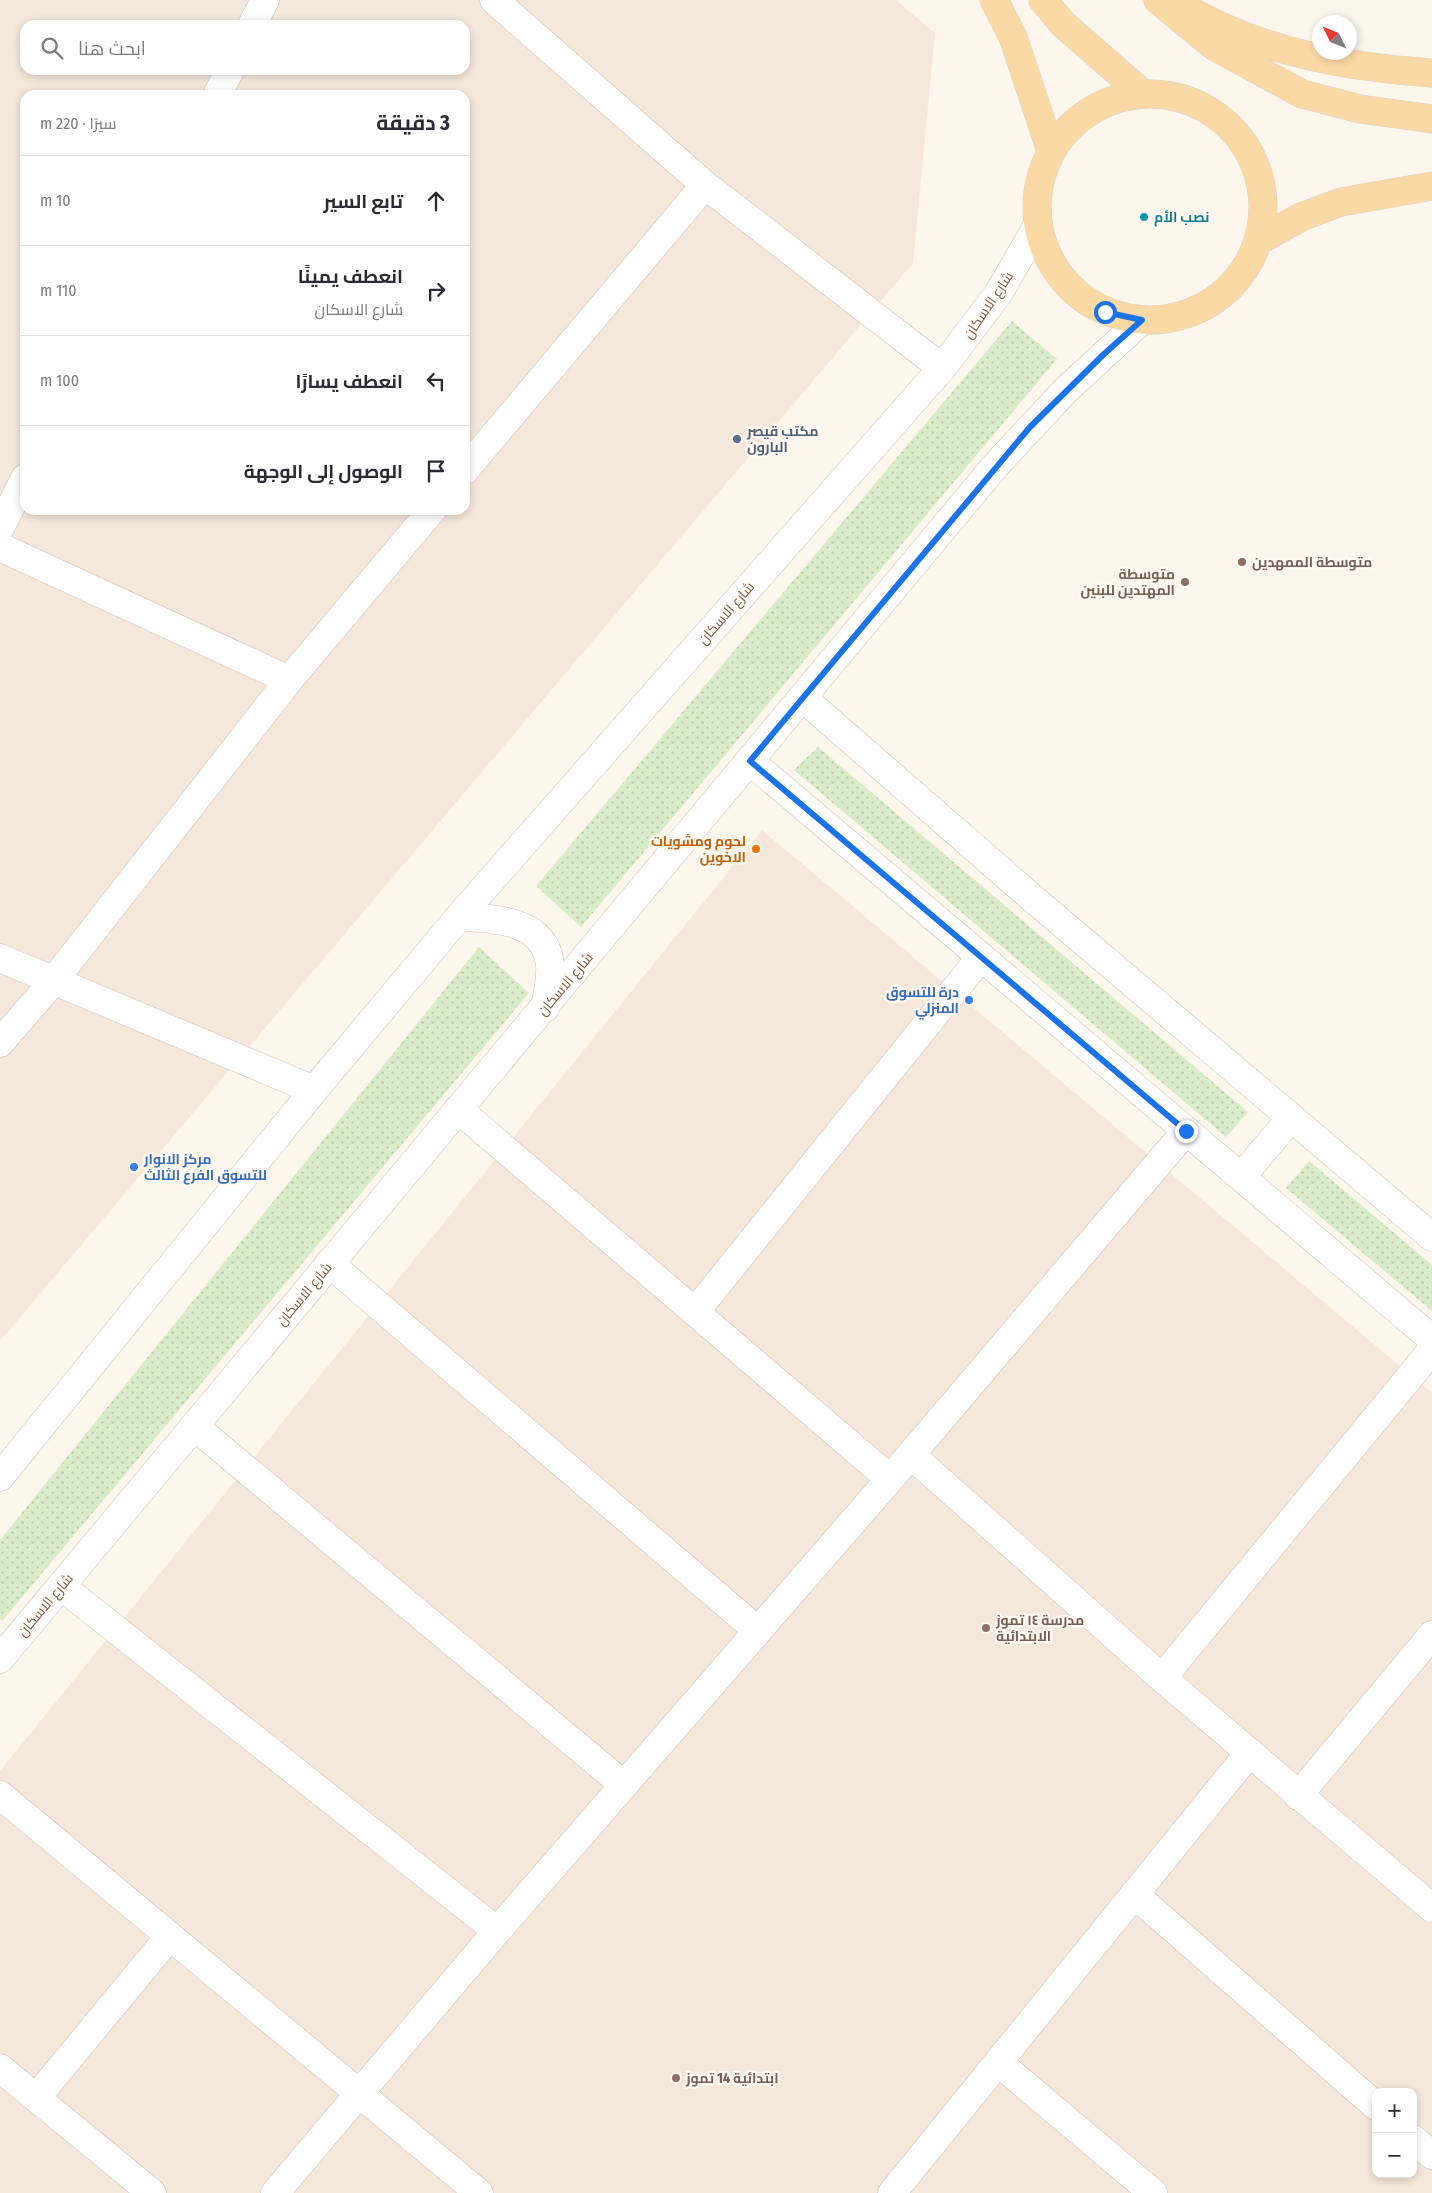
<!DOCTYPE html>
<html lang="ar">
<head>
<meta charset="utf-8">
<style>
  body { margin:0; font-family:"Fira Sans Condensed",Cairo,sans-serif; background:#f7f7f7; color:#2b2b33; direction:rtl }
  .controls { position:absolute; right:15px; bottom:15px; display:grid; overflow:hidden; border-radius:10px; box-shadow:0 2px 8px #0003 }
  .controls button { width:45px; height:45px; display:grid; place-items:center; padding:0; border:0; border-bottom:1px solid #e1e1e2; background:#fff; color:#2b2b33; font:25px sans-serif }
  .compass { position:absolute; left:1312px; top:15px; width:45px; height:45px; border-radius:50%; background:#fff; box-shadow:0 2px 8px #0003; rotate:313deg }
  .stop { position:absolute; width:15px; height:15px; margin:-11px; border:4px solid #1a73e8; border-radius:50%; background:#fff }
  .stop.end { background:#1a73e8; border-color:#fff; box-shadow:0 1px 5px #0008 }
  .list { margin:0; padding:0; list-style:none }
  h2 { display:flex; justify-content:space-between; align-items:center; height:65px; margin:0; padding:0 20px; font-size:21px }
  h2 small { font-size:16px; font-weight:400; color:#7c7c81 }
  .list li { display:grid; grid-template-columns:32px 1fr auto; gap:15px; align-items:center; box-sizing:border-box; height:90px; padding:0 20px; border-top:1px solid #e1e1e2 }
  .list b { display:block; font-size:19px; white-space:nowrap }
  .list p { margin:0; font-size:16px; white-space:nowrap; color:#7c7c81 }
  .list em { font-size:16px; font-style:normal; color:#7c7c81 }
  .icon { flex:none; width:28px; height:28px; fill:none; stroke:currentColor; stroke-width:2; stroke-linecap:round; stroke-linejoin:round }
  .map { position:relative; flex:none; width:1432px; height:2193px; overflow:hidden; direction:ltr }
  .search { position:absolute; background:#fff; box-shadow:0 2px 8px #0003; left:20px; top:20px; width:450px; height:55px; display:flex; align-items:center; gap:12px; box-sizing:border-box; padding:0 18px; border-radius:15px; color:#7c7c81; font-size:19px }
  .panel { position:absolute; background:#fff; box-shadow:0 2px 8px #0003; left:20px; top:90px; width:450px; height:425px; border-radius:15px; direction:rtl }
  .map>svg:first-child { display:block }
</style>
</head>
<body>
<div class="map">
<svg width="1432" height="2193" viewBox="0 0 1432 2193">
  <defs>
    <pattern id="green-dots" width="8" height="8" patternUnits="userSpaceOnUse" patternTransform="scale(1.25)"><rect width="8" height="8" fill="#d8ecc9"/><path d="M2 2h.1M6 6h.1" fill="none" stroke="#b4c2a5" stroke-width="1.8" stroke-linecap="round"/></pattern>
  </defs>
  <rect width="100%" height="100%" fill="#fdf6ec"/>
  <path fill="#f5e8da" fill-rule="evenodd" d="M0 0H896L935 33 913 263 0 1341ZM25 25H465V70H25ZM25 95H465V510H25Z
    M762 830 1432 1393V2193H0V1771ZM1376 2092H1413V2174H1376Z"/>
  <path fill="url(#green-dots)" d="M1012 321 1057 359 581 927 536 886Z
    M818 747 1248 1112 1226 1137 794 770Z
    M479 947 529 993 2 1621 0 1619V1540Z
    M1309 1161 1432 1265V1311L1286 1188Z"/>
  <g fill="none" stroke-linecap="round" stroke-linejoin="round">
    <g stroke="#d1beb0" stroke-width="29">
      <path id="minor" d="M494 0 705 185 942 368
        M252 25 265 0
        M217 95 230 70
        M465 470 705 185
        M0 528 25 478
        M0 547 289 680
        M0 958 314 1090
        M0 1043 55 979 289 680 432 510
        M458 1109 890 1479
        M329 1263 758 1631
        M695 1312 981 957
        M194 1426 624 1785
        M911 1455 1162 1678 1432 1908
        M61 1586 497 1931
        M1162 1678 1432 1350
        M0 1795 479 2193
        M1298 1796 1432 1635
        M1134 1894 1376 2106
        M999 2063 1153 2193
        M0 2068 152 2193
        M36 2098 169 1937
        M1413 2139 1432 2155
        M275 2193 497 1931 890 1479 1186 1131
        M892 2193 1250 1752"/>
    </g>
    <g stroke="#d1beb0" stroke-width="29">
      <path id="tertiary" d="M803 698 1031 897 1432 1237
        M750 761 1432 1339
        M1241 1177 1291 1118"/>
    </g>
    <g stroke="#d6c0b0" stroke-width="29">
      <path id="secondary" d="M460 917C494 918 546 920 550 965 551 980 548 994 545 1008
        M0 1477 314 1090 464 911 942 368 998 294 1038 225
        M0 1659 996 465 1066 390 1142 320"/>
    </g>
    <g stroke="#dad1cd" stroke-width="29">
      <path id="primary" d="M994 0 1013 37 1051 151
        M1043 0 1063 24 1142 93
        M1158 0 1214 46 1302 94 1360 109 1432 119
        M1187 9C1262 52 1346 67 1432 73
        M1037 207a113 113 0 1 1 226 0a113 113 0 1 1-226 0Z
        M1258 241 1301 217 1341 202 1432 186"/>
    </g>
    <use href="#minor" stroke="#fff" stroke-width="28"/>
    <use href="#tertiary" stroke="#fff" stroke-width="28"/>
    <use href="#secondary" stroke="#fff" stroke-width="28"/>
    <use href="#primary" stroke="#fbd9a5" stroke-width="28"/>
  </g>
  <g fill="none" stroke-linecap="round" stroke-linejoin="round">
    <path stroke="#1a73e8" stroke-width="6" d="M1105 312 1142 320 1104 354 1030 427 750 761 1186 1131"/>
  </g>
  <circle fill="#0f9aa8" stroke="#fffaf3" stroke-width="2" cx="1144" cy="217" r="5"/>
  <circle fill="#5c6f8a" stroke="#fffaf3" stroke-width="2" cx="737" cy="439" r="5"/>
  <g fill="#8d6e63" stroke="#fffaf3" stroke-width="2">
    <circle cx="1242" cy="562" r="5"/>
    <circle cx="1185" cy="582" r="5"/>
    <circle cx="986" cy="1628" r="5"/>
    <circle cx="676" cy="2078" r="5"/>
  </g>
  <circle fill="#e8710a" stroke="#fffaf3" stroke-width="2" cx="756" cy="849" r="5"/>
  <g fill="#3f7fe0" stroke="#fffaf3" stroke-width="2">
    <circle cx="969" cy="1000" r="5"/>
    <circle cx="134" cy="1167" r="5"/>
  </g>
  <g text-anchor="middle" stroke-width="4.5" stroke-linejoin="round" paint-order="stroke">
    <g font-size="14" font-weight="bold" fill="#0d838f" stroke="#fffaf3" text-anchor="start">
      <text x="1154" y="222">نصب الأم</text>
    </g>
    <g font-size="14" fill="#7a5c4d" stroke="#fffaf3">
      <text transform="translate(988 305) rotate(-56)" y="5">شارع الاسكان</text>
      <text transform="translate(726 613) rotate(-49)" y="5">شارع الاسكان</text>
      <text transform="translate(565 984) rotate(-50)" y="5">شارع الاسكان</text>
      <text transform="translate(304 1294) rotate(-50)" y="5">شارع الاسكان</text>
      <text transform="translate(45 1605) rotate(-50)" y="5">شارع الاسكان</text>
    </g>
    <g font-size="14" font-weight="bold" fill="#4e5e75" stroke="#fffaf3" text-anchor="start">
      <text x="747" y="436">مكتب قيصر<tspan x="747" dy="16">البارون</tspan></text>
    </g>
    <g font-size="14" font-weight="bold" fill="#785e54" stroke="#fffaf3" text-anchor="start">
      <text x="1252" y="567">متوسطة الممهدين</text>
      <text x="1175" y="579" text-anchor="end">متوسطة<tspan x="1175" dy="16">المهتدين للبنين</tspan></text>
      <text x="996" y="1625">مدرسة ١٤ تموز<tspan x="996" dy="16">الابتدائية</tspan></text>
      <text x="686" y="2083">ابتدائية 14 تموز</text>
    </g>
    <g font-size="14" font-weight="bold" fill="#c56008" stroke="#fffaf3" text-anchor="end">
      <text x="746" y="846">لحوم ومشويات<tspan x="746" dy="16">الاخوين</tspan></text>
    </g>
    <g font-size="14" font-weight="bold" fill="#366cbe" stroke="#fffaf3" text-anchor="end">
      <text x="959" y="997">درة للتسوق<tspan x="959" dy="16">المنزلي</tspan></text>
      <text x="144" y="1164" text-anchor="start">مركز الانوار<tspan x="144" dy="16">للتسوق الفرع الثالث</tspan></text>
    </g>
  </g>
</svg>
<div class="controls">
<button>+</button>
<button>−</button>
</div>
<svg class="compass" viewBox="-18 -18 36 36"><path d="M0-13l5 13h-10z" fill="#e53935"/><path d="M0 13l5-13h-10z" fill="#7c7c81"/></svg>
<div class="stop" style="left:1105px;top:312px"></div>
<div class="stop end" style="left:1186px;top:1131px"></div>
<div class="search"><svg class="icon" aria-label="search" viewBox="0 0 24 24"><circle cx="10" cy="10" r="6"/><path d="M15 15l6 6"/></svg>ابحث هنا</div>
<section class="panel">
<h2>3 دقيقة<small>سيرًا · 220 m</small></h2>
<ul class="list">
<li><svg class="icon" aria-label="ahead" viewBox="0 0 24 24"><path d="M12 20V5M6 11l6-6 6 6"/></svg><div><b>تابع السير</b></div><em>10 m</em></li>
<li><svg class="icon" aria-label="right" viewBox="0 0 24 24"><path d="M7 20v-9h11M14 6l5 5-5 5"/></svg><div><b>انعطف يمينًا</b><p>شارع الاسكان</p></div><em>110 m</em></li>
<li><svg class="icon" aria-label="left" viewBox="0 0 24 24"><path d="M17 20v-9H6M10 6l-5 5 5 5"/></svg><div><b>انعطف يسارًا</b></div><em>100 m</em></li>
<li><svg class="icon" aria-label="arrive" viewBox="0 0 24 24"><path d="M6 21V4h12l-3 4 3 4H6"/></svg><div><b>الوصول إلى الوجهة</b></div></li>
</ul>
</section>
</div>
</body>
</html>
